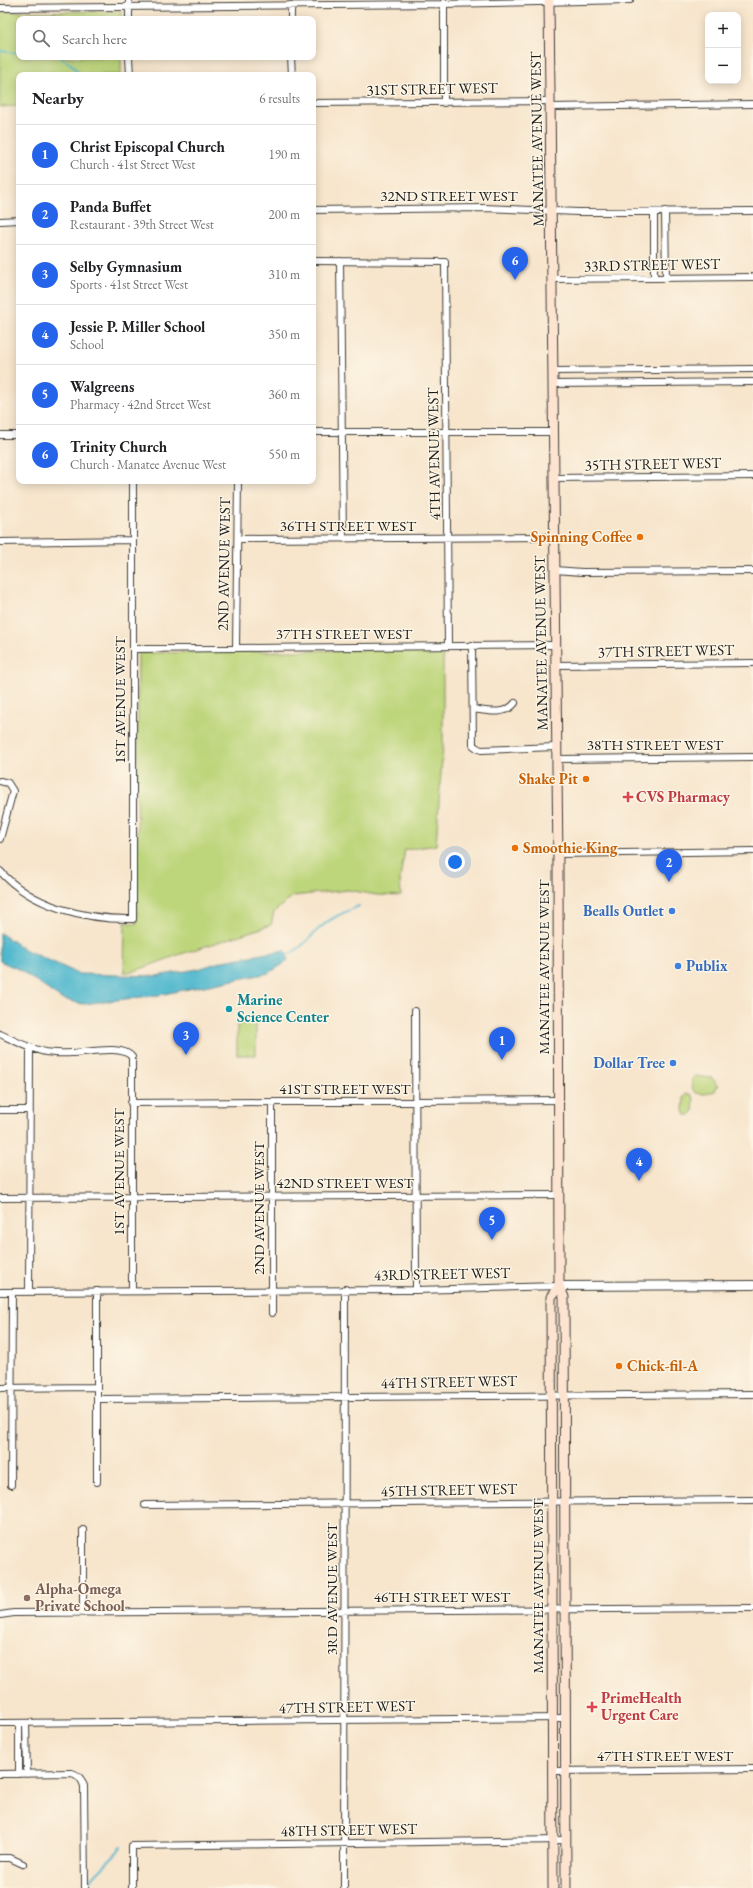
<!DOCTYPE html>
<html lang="en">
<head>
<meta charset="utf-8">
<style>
  body { margin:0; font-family:"EB Garamond",serif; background:#f2f2f2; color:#202124 }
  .controls { position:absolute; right:12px; top:12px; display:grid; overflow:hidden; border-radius:8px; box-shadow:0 2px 10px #0003 }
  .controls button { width:36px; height:36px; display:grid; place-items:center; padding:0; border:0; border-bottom:1px solid #e0e0e0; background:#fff; color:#202124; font:20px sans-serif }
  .you { position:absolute; left:455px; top:862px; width:14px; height:14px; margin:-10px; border:3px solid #fff; border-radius:50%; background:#1a73e8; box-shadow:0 0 0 6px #1a73e833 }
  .badge { display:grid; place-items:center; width:26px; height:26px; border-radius:50%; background:#2563eb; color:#fff; font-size:13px; font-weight:700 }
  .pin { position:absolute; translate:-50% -33px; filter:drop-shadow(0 1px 2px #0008) }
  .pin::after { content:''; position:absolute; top:21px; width:14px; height:12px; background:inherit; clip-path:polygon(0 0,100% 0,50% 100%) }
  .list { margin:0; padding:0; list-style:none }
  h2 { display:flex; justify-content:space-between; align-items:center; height:52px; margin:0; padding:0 16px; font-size:17px }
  h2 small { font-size:13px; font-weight:400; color:#757577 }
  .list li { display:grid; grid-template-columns:26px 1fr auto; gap:12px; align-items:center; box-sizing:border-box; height:60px; padding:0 16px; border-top:1px solid #e0e0e0 }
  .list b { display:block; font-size:15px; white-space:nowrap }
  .list p { margin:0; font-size:13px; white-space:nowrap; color:#757577 }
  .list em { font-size:13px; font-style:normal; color:#757577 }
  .icon { flex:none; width:22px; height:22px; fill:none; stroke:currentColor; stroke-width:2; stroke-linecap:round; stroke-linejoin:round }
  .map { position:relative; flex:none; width:753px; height:1888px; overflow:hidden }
  .search { position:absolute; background:#fff; box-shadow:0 2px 10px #0003; left:16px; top:16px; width:300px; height:44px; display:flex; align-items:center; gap:10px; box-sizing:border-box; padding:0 14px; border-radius:8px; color:#757577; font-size:15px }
  .panel { position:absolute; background:#fff; box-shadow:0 2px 10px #0003; left:16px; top:72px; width:300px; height:412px; border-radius:8px }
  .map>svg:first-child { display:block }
</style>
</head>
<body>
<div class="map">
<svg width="753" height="1888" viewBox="0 0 753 1888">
  <rect width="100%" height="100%" fill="#fcf5e5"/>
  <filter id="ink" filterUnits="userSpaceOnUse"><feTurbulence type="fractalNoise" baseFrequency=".025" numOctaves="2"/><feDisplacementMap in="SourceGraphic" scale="8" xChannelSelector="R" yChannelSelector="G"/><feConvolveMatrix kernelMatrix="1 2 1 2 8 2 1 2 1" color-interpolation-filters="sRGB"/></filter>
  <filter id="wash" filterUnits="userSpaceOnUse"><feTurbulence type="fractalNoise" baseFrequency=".012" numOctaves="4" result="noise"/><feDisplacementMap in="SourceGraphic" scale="16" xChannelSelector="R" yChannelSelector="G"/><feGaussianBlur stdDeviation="0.9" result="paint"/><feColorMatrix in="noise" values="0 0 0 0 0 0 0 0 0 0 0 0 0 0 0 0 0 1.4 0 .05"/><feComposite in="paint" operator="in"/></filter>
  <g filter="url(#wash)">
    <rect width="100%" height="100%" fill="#f7e5cc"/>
    <path fill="#bdd67b" stroke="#6c794c" d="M121 11V19H19V57H121V75H19V106L0 107V12Z
      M443 649V745L436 845 405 850 400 878 401 896 377 895 348 890 293 896 274 912 271 925 178 955 132 972H124L125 923H137L138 653Z
      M237 1023H256V1055H237Z
      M695 1076 712 1078 719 1086H717L715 1091 705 1094 696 1093C691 1089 690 1080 695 1076Z
      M686 1094H691L694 1099 693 1112 689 1115H686L683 1110 684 1097Z"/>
    <path fill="#50b8ce" stroke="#366a75" d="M0 933 24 949 79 974 156 976 198 969 223 961 285 950 288 961 269 973 159 995 83 1004 61 999 20 970 0 961Z"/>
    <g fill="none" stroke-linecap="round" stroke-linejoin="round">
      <path stroke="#50b8ce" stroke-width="2" d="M0 51 19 53
        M59 57 71 64 80 75
        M287 955C301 950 309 937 321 927 332 917 345 912 359 906
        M87 1883 122 1847"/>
    </g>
  </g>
  <g filter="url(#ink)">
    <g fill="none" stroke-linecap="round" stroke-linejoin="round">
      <g stroke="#3d3a36" stroke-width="8">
        <path id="minor" d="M129 0V19
          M444 2V103
          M291 5V19
          M0 8 444 4 630 0
          M129 57 130 75
          M291 57 292 75
          M313 103 550 101
          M551 107 753 104
          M313 210 484 208 578 212 753 211
          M665 211 666 278
          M654 212V278
          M0 221 19 220
          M313 261 445 262 448 646
          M340 261 343 539
          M552 279 753 277
          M553 371 753 369
          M553 384 753 382
          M313 432H553
          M0 435H19
          M554 478 753 476
          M238 539 554 537
          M0 542 133 540
          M555 570 582 572 753 571
          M472 645 473 745 477 748 481 750 556 747
          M236 648 238 481
          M133 649 555 645
          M555 665 753 663
          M473 709C487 711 505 716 515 703
          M557 759 753 757
          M0 781 8 783 13 791 0 839
          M558 854 753 851
          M0 871C32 907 87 920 133 919V481
          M415 1011 416 1290
          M0 1034C15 1041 30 1049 46 1052 55 1053 63 1054 71 1053 86 1053 122 1044 132 1057V1291
          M131 1103 559 1100
          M0 1110H28
          M0 1198 559 1195
          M0 1292 416 1290 559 1286
          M29 1292 30 1047
          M272 1313V1102
          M0 1388 97 1387
          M97 1399 753 1394
          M97 1482V1291
          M11 1485 12 1292
          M145 1505 753 1500
          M83 1613V1530
          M0 1615 14 1613 753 1608
          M0 1723 565 1718
          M26 1723 27 1774
          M552 1771 753 1769
          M0 1774 72 1773C79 1775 82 1779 84 1786L85 1888
          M19 1774V1723
          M0 1858H10L23 1864
          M132 1888V1846L566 1840
          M344 1888 345 1289"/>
      </g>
      <g stroke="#3d3a36" stroke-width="10">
        <path id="tertiary" d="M559 1286 753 1285"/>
      </g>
      <g stroke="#3d3a36" stroke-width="11">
        <path id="secondary" d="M549 0 558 865 559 1286 564 1297 566 1888
          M553 1888 551 1297 559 1286"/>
      </g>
      <use href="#minor" stroke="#fff" stroke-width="6"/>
      <use href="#tertiary" stroke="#fff" stroke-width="8"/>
      <use href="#secondary" stroke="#fde4d1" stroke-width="9"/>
    </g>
  </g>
  <g fill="#e8710a" stroke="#fcf5e5" stroke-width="1.5">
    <circle cx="640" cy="537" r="4"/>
    <circle cx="586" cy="779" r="4"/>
    <circle cx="515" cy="848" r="4"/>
    <circle cx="619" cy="1366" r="4"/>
  </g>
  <g fill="#e0444e" stroke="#fcf5e5" stroke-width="1.5">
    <path d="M626 791h4v4h4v4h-4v4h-4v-4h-4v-4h4z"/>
    <path d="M590 1701h4v4h4v4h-4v4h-4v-4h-4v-4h4z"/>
  </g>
  <g fill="#3f7fe0" stroke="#fcf5e5" stroke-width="1.5">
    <circle cx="672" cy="911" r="4"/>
    <circle cx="678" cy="966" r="4"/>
    <circle cx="673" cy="1063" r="4"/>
  </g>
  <circle fill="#0f9aa8" stroke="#fcf5e5" stroke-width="1.5" cx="229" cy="1009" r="4"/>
  <circle fill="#8d6e63" stroke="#fcf5e5" stroke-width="1.5" cx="27" cy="1598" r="4"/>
  <g text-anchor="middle" stroke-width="3" stroke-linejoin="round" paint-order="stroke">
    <g font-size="15" fill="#1c1c1c" stroke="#fcf5e5">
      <text transform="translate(432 89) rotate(-1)" y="5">31ST STREET WEST</text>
      <text transform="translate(537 139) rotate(-91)" y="5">MANATEE AVENUE WEST</text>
      <text x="449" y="201">32ND STREET WEST</text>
      <text transform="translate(652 265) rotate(-1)" y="5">33RD STREET WEST</text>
      <text transform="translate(434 454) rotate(-91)" y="5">4TH AVENUE WEST</text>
      <text transform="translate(653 464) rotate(-1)" y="5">35TH STREET WEST</text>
      <text x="348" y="531">36TH STREET WEST</text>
      <text transform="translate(224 564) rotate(-89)" y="5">2ND AVENUE WEST</text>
      <text x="344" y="639">37TH STREET WEST</text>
      <text transform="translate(541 643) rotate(-91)" y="5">MANATEE AVENUE WEST</text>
      <text transform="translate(666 651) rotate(-1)" y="5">37TH STREET WEST</text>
      <text transform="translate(120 700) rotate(-90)" y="5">1ST AVENUE WEST</text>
      <text x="655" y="750">38TH STREET WEST</text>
      <text transform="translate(544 967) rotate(-90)" y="5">MANATEE AVENUE WEST</text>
      <text x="345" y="1094">41ST STREET WEST</text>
      <text transform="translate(119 1172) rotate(-90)" y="5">1ST AVENUE WEST</text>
      <text x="345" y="1188">42ND STREET WEST</text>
      <text transform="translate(259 1208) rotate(-90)" y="5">2ND AVENUE WEST</text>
      <text transform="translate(442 1274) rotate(-1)" y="5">43RD STREET WEST</text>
      <text transform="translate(449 1382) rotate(-1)" y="5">44TH STREET WEST</text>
      <text transform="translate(449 1490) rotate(-1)" y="5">45TH STREET WEST</text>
      <text transform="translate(538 1586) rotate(-90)" y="5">MANATEE AVENUE WEST</text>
      <text transform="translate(332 1589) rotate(-90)" y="5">3RD AVENUE WEST</text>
      <text x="442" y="1602">46TH STREET WEST</text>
      <text transform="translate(347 1707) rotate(-1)" y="5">47TH STREET WEST</text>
      <text x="665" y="1761">47TH STREET WEST</text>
      <text transform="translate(349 1830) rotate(-1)" y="5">48TH STREET WEST</text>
    </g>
    <g font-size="15" font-weight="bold" fill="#c56008" stroke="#fcf5e5" text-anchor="end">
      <text x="632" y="542">Spinning Coffee</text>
      <text x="578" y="784">Shake Pit</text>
      <text x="523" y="853" text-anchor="start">Smoothie King</text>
      <text x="627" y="1371" text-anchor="start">Chick-fil-A</text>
    </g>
    <g font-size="15" font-weight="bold" fill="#be3a42" stroke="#fcf5e5" text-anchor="start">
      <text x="636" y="802">CVS Pharmacy</text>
      <text x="601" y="1703">PrimeHealth<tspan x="601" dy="17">Urgent Care</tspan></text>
    </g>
    <g font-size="15" font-weight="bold" fill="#366cbe" stroke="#fcf5e5" text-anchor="end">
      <text x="664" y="916">Bealls Outlet</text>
      <text x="686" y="971" text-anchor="start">Publix</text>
      <text x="665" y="1068">Dollar Tree</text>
    </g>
    <g font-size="15" font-weight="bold" fill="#0d838f" stroke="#fcf5e5" text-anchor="start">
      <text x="237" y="1005">Marine<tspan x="237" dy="17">Science Center</tspan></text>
    </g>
    <g font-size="15" font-weight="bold" fill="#785e54" stroke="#fcf5e5" text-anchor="start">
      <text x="35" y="1594">Alpha-Omega<tspan x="35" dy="17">Private School</tspan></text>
    </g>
  </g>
</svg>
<div class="controls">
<button>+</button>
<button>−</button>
</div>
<div class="you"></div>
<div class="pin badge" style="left:502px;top:1060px">1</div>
<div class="pin badge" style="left:669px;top:882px">2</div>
<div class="pin badge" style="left:186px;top:1055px">3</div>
<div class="pin badge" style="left:639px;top:1181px">4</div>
<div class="pin badge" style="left:492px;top:1240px">5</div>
<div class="pin badge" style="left:515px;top:280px">6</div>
<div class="search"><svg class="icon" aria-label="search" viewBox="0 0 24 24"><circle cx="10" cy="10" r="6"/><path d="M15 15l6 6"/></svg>Search here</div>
<section class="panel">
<h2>Nearby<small>6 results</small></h2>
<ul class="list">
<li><span class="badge">1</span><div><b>Christ Episcopal Church</b><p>Church · 41st Street West</p></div><em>190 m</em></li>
<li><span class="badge">2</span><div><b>Panda Buffet</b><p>Restaurant · 39th Street West</p></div><em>200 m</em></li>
<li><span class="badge">3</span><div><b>Selby Gymnasium</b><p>Sports · 41st Street West</p></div><em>310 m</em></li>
<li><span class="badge">4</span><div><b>Jessie P. Miller School</b><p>School</p></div><em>350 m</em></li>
<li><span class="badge">5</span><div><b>Walgreens</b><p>Pharmacy · 42nd Street West</p></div><em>360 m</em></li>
<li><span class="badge">6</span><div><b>Trinity Church</b><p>Church · Manatee Avenue West</p></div><em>550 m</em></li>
</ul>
</section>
</div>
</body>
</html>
